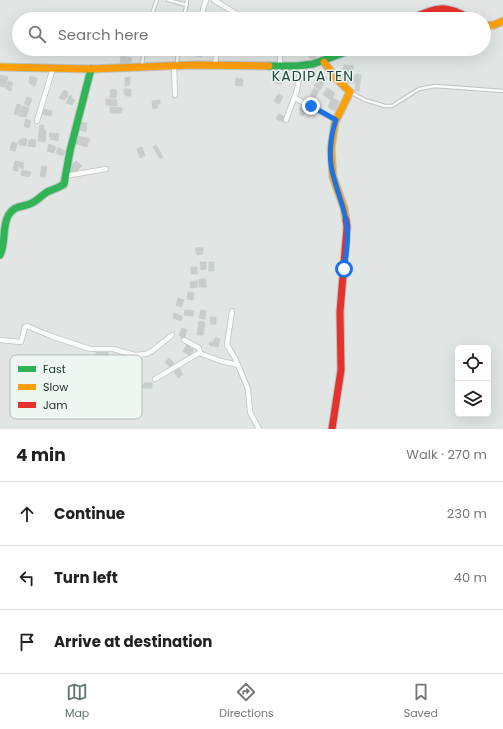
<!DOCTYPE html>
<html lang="en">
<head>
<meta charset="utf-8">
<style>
  body { margin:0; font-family:Poppins,sans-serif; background:#f2f2f2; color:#202124 }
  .controls { position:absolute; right:12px; bottom:12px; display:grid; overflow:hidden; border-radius:6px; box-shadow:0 4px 16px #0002 }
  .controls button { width:36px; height:36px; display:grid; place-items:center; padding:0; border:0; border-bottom:1px solid #e0e0e0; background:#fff; color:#202124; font:20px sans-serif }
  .stop { position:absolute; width:12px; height:12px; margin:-9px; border:3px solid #1a73e8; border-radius:50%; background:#fff }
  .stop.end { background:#1a73e8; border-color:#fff; box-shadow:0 1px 4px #0008 }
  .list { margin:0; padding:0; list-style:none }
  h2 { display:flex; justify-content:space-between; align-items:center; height:52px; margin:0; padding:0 16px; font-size:17px }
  h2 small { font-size:13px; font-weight:400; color:#757577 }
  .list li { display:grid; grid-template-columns:26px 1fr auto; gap:12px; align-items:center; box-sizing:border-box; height:64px; padding:0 16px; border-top:1px solid #e0e0e0 }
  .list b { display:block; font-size:15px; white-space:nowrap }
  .list em { font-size:13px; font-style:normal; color:#757577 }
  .icon { flex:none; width:22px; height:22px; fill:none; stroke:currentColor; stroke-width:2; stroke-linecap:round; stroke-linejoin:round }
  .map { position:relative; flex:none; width:503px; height:429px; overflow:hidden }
  .search { position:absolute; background:#fff; box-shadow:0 4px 16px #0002; left:12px; right:12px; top:12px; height:44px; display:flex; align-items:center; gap:10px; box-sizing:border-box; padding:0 14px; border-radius:22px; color:#757577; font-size:15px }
  .sheet { height:244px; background:#fff }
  nav { display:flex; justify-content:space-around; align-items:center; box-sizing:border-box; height:56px; border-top:1px solid #e0e0e0; background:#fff; font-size:11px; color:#757577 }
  nav a { display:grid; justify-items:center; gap:2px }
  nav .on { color:#647470 }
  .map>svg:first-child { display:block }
</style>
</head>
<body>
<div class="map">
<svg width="503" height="429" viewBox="0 0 503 429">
  <rect width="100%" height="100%" fill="#e1e6e4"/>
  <path fill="#c8cdcb" stroke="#cacfcd" d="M194 49H203L201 57 193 55Z
    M308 49H315L316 58H309Z
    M121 56 132 58 130 66 120 64Z
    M344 65 354 66 352 73 343 72Z
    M321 74 327 78 320 90 314 86Z
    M343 74 355 75 354 83H350V81H349L348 84 343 83V79H340L341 76 343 77Z
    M356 74 361 75 359 91H355Z
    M0 75 8 77 5 87 0 86Z
    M30 76 37 78 35 86 29 83Z
    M130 77V85L125 86V78Z
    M276 77 283 78 282 84 275 83Z
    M236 78 243 79 242 86 235 85Z
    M8 81 13 83 12 86 10 85V87L12 88 11 91 6 89Z
    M314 88 319 91 315 98 310 96Z
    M327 88 335 93 331 100 323 95Z
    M111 89 117 90 116 98H110Z
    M124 89H131V96H126V94H124Z
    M64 90 68 92 67 95 68 96 64 100 59 98Z
    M278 94 283 97 279 104 274 101Z
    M70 95 72 96 71 98 75 100 72 105 66 103Z
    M27 97 32 99 29 106 24 104Z
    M332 98 339 101 335 111 328 107Z
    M106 99 117 100V106L106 105Z
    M160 100V104H157L158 108 153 109 152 101Z
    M17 104 21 105 18 115 14 114Z
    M302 105 307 108 303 116 299 114 301 111 299 110Z
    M22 106 29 108 26 117 19 116Z
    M110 107 122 108V113H110Z
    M43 109 52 111 51 116 42 114Z
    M279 114 286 117 283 122 276 119Z
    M26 119 31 121 29 128 24 126Z
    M78 122 87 123 86 132 77 129Z
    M40 125 44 126V130L46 131 45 142 38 141Z
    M50 133 59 134 58 141 50 139 51 137H49Z
    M78 136 90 139 89 142 78 140Z
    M22 138 27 139 26 146 18 144 19 140H21Z
    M31 139 36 140 35 147 28 146 29 140 31 141Z
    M75 140 88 143 87 147 74 143Z
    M12 142 17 143 15 151 10 150Z
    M49 144 56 147 54 153 47 151Z
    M156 145 163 157 160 159 153 147Z
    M142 147 145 156 140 158 137 149Z
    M58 148 65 151 63 156 56 153Z
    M15 161 24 163 23 169 20 168V167L18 166V171L13 170Z
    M76 161 82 166 75 173 73 172 72 174 69 171 70 169 69 168Z
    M42 166 47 167 45 177H40Z
    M22 170 31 172 29 177 21 175Z
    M203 247V254L197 255 195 248Z
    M200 262H206V269L201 270Z
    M209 262H214V271H209Z
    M191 267H197V274H191Z
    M199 279H206V287H199Z
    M197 281V287L190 288V282Z
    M188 292 194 293 193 300 187 299Z
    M178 298 184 300 181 307 176 305Z
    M185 310 194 311 193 316 184 315Z
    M201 310 206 311 205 319 199 318Z
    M174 313 182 316 181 321 173 318Z
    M210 317H216V324H211Z
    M199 321 205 322 203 335H197Z
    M182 328 187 330 184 339 179 335Z
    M215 338 220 339 218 347 209 345 210 342H213Z
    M188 343 191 346 190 348 194 350 190 356 183 351Z
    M96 351H108V357H96Z
    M169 358 174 363 170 367 165 362Z
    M179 368 183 374 178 378 174 372Z
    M144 383H152V388H139L140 384 144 385Z"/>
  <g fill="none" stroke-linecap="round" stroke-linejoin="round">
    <g stroke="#bec3c1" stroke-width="4.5">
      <path id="lane" d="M168 0 187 5
        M150 19 157 0
        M184 19 187 0
        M177 63 178 49
        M142 64 144 49
        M350 92 365 100 385 106H392L419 89 435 86 503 91"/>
    </g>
    <g stroke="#bec3c1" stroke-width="6">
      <path id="street" d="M206 0C204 7 199 15 207 19
        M214 0 245 19
        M215 65 217 49
        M174 66 175 95
        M280 66V49
        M295 98 336 120
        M286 120 297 90 301 66
        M37 121 53 68
        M65 176 106 169
        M232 311 227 345 235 358 248 389 250 412 259 429
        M0 340 21 342 25 327 27 326 51 336 90 349H113L135 355 146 354 152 351 172 335
        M184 340 199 348 200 353
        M155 379 199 353 221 361 238 365"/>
    </g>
    <g stroke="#bdc4c1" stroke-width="9">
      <path id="fast" d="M269 66H298L313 64 354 49
        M0 255C6 243 2 228 8 216 15 204 22 208 32 203 38 200 42 195 47 192 53 189 59 188 64 184L70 151 91 69"/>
    </g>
    <g stroke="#bdc4c1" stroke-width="9">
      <path id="slow" d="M484 26 494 25 503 21
        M324 62 336 78 350 92 335 122 331 149 333 177 344 208 346 220
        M0 67 90 69 194 65 269 66"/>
    </g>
    <g stroke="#bdc4c1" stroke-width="9">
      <path id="jam" d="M411 19C435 7 446 4 470 19
        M332 429 341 370 340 312 347 227 346 220"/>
    </g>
    <use href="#lane" stroke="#fafbfb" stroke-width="2.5"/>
    <use href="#street" stroke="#fafbfb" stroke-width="4.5"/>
    <use href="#fast" stroke="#30b455" stroke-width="7"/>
    <use href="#slow" stroke="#ff9f0a" stroke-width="7"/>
    <use href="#jam" stroke="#e5322d" stroke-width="7"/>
  </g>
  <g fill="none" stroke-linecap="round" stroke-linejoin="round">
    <path stroke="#1a73e8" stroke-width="5" d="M311 106 336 120C330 137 328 160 334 178 338 194 345 209 347 226 349 240 346 255 344 269"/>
  </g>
  <g text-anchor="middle" stroke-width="3" stroke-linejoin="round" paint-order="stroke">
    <g font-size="14" letter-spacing="1" fill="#1f473f" stroke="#eef6f2">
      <text x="313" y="81">KADIPATEN</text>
    </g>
  </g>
  <rect x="10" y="355" width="132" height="64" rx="6" fill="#eef6f2" stroke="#b0bdb8" stroke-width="1"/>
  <rect x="18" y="366" width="18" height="6" fill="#30b455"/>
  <rect x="18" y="384" width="18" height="6" fill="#ff9f0a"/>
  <rect x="18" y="402" width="18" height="6" fill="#e5322d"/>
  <g font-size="11" fill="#213732">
    <text x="43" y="373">Fast</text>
    <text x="43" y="391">Slow</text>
    <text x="43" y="409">Jam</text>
  </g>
</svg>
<div class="controls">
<button><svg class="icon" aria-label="locate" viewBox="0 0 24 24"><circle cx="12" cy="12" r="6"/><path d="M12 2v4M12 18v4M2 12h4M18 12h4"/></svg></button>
<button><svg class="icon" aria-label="layers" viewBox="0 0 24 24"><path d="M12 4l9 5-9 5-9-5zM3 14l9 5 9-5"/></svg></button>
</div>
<div class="stop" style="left:344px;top:269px"></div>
<div class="stop end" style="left:311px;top:106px"></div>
<div class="search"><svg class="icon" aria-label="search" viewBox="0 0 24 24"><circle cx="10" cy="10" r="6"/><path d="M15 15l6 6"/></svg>Search here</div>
</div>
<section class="sheet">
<h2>4 min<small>Walk · 270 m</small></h2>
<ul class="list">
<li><svg class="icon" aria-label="ahead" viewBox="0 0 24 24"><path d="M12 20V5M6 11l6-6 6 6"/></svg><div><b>Continue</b></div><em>230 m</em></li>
<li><svg class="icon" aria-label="left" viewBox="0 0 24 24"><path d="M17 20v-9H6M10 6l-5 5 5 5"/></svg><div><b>Turn left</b></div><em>40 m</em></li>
<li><svg class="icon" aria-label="arrive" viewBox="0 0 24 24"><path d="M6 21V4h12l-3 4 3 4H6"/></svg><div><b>Arrive at destination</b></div></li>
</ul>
</section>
<nav>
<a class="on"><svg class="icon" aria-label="map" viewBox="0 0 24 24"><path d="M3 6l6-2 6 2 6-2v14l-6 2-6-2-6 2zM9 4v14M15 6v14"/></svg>Map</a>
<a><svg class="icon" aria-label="directions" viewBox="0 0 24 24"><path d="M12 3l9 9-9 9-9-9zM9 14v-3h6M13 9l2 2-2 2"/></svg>Directions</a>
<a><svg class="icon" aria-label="saved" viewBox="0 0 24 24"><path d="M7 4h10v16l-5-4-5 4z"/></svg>Saved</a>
</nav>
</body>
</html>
